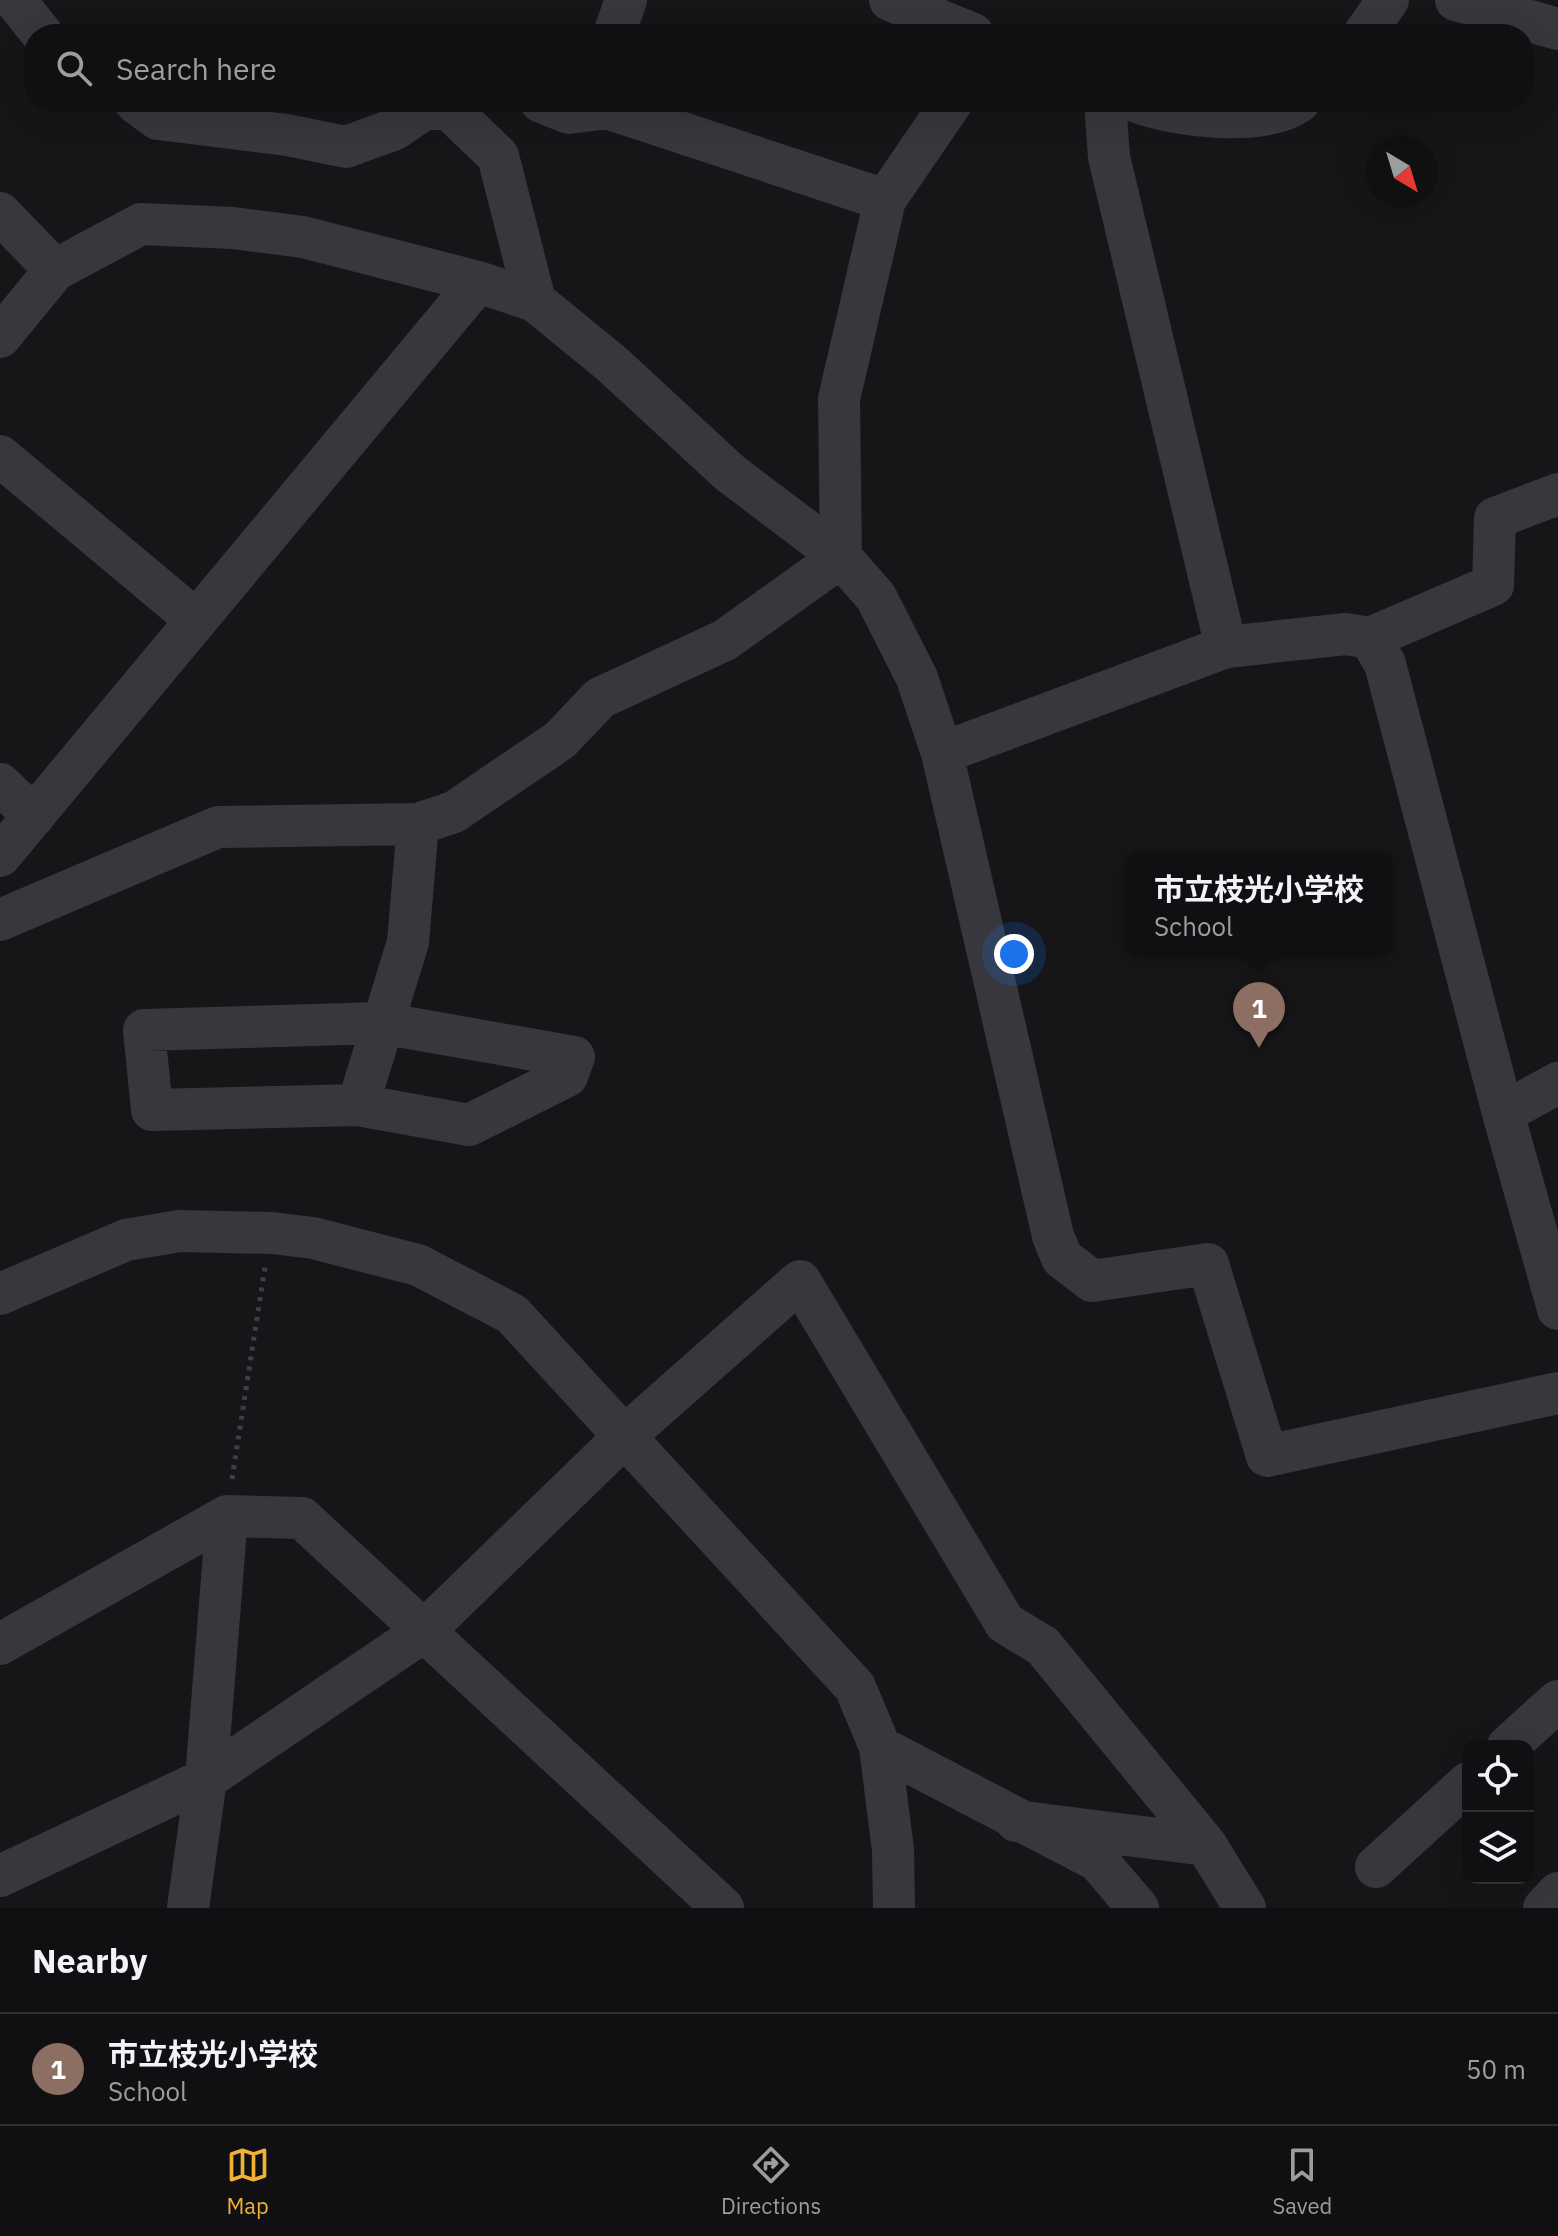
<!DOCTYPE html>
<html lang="en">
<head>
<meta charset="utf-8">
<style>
  body { margin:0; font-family:"IBM Plex Sans","Noto Sans JP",sans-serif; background:#1e1e20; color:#f1f3f6 }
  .controls { position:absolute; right:24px; bottom:24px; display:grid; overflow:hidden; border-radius:16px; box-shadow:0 8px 32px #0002 }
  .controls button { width:72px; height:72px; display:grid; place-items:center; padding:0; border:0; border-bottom:2px solid #303032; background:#101012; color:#f1f3f6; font:40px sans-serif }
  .compass { position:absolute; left:1366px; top:136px; width:72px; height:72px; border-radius:50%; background:#101012; box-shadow:0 8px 32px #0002; rotate:142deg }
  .you { position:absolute; left:1014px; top:954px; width:28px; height:28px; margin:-20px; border:6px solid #fff; border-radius:50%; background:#1a73e8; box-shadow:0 0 0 12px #1a73e833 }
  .badge { display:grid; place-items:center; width:52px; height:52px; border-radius:50%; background:#f2b134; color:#fff; font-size:26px; font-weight:700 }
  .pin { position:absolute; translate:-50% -66px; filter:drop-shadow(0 2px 4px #0008) }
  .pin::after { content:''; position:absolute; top:42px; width:28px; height:24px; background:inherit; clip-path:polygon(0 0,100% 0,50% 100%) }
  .popup { position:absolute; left:1125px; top:852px; width:268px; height:104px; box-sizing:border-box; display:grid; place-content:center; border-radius:16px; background:#101012; filter:drop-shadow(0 2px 6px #0005); font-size:26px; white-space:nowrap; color:#9c9d9f }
  .popup b { font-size:30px; color:#f1f3f6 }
  .popup::after { content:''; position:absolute; left:50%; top:100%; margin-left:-16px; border:16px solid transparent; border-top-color:#101012 }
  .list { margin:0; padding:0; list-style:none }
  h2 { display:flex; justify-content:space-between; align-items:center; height:104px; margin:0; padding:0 32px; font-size:34px }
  h2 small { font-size:26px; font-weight:400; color:#9c9d9f }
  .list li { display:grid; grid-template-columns:52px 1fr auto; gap:24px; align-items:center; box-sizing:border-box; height:112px; padding:0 32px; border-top:2px solid #303032 }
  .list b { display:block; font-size:30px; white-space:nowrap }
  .list p { margin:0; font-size:26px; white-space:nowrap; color:#9c9d9f }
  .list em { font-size:26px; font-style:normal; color:#9c9d9f }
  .icon { flex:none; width:44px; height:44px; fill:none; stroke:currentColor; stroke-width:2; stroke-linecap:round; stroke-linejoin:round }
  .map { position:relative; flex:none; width:1558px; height:1908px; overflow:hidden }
  .search { position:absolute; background:#101012; box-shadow:0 8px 32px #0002; left:24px; right:24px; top:24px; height:88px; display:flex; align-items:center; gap:20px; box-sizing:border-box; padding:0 28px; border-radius:32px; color:#9c9d9f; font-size:30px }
  .sheet { height:216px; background:#101012 }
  nav { display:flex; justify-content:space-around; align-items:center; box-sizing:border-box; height:112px; border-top:2px solid #303032; background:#101012; font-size:22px; color:#9c9d9f }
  nav a { display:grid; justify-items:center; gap:4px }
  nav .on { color:#f2b134 }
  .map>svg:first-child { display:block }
</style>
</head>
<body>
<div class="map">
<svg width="1558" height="1908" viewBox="0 0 1558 1908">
  <rect width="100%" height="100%" fill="#161618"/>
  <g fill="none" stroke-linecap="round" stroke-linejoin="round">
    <path stroke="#3d3f44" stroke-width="5" stroke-dasharray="4 6" stroke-linecap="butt" d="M232 1479 265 1267"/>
    <path stroke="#37383d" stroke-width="42" d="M15 0 42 34
      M890 0 973 34
      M1456 0 1558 29
      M614 34 626 0
      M1364 34 1388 0
      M135 102 158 119 287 135 346 147 395 129 424 109H449L498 156 535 301
      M541 102 569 113 607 108 885 200
      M1105 102 1109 157 1226 647
      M1137 102C1176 117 1264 127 1299 102
      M0 213 55 270
      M0 337 55 270 141 224 233 228 303 237 478 282 535 301 612 364 730 473 841 557 876 597 917 678 942 753 1053 1236 1062 1258 1092 1281 1208 1264 1267 1456 1558 1393
      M0 456 196 620
      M841 557 839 399 885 200 952 102
      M1370 638 1385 664 1503 1113 1558 1309
      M942 753 1226 647 1346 634 1370 638 1493 585 1495 518 1558 494
      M0 784 34 816
      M0 856 478 282
      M0 920 218 827 418 824 454 812 560 740 600 698 725 640 841 557
      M381 1023 574 1057 567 1076 469 1125 358 1105 152 1110 144 1030Z
      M358 1105 408 942 418 824
      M1503 1113 1558 1083
      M0 1294 126 1240 179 1231 272 1233 313 1238 418 1265 512 1314 855 1687 880 1747 893 1850 894 1908
      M0 1644 227 1516 302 1518 723 1908
      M1508 1746 1558 1701
      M880 1747 1098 1861 1138 1908
      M1206 1845 1245 1908
      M1376 1867 1468 1783
      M0 1876 206 1779 423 1632 626 1435 800 1281 1005 1623 1043 1646 1206 1845 1016 1821
      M188 1908 206 1779 227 1516
      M1544 1908 1558 1893"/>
  </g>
</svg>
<div class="controls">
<button><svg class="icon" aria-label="locate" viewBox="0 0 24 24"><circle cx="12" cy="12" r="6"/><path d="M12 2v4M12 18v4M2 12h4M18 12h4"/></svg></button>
<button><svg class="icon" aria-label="layers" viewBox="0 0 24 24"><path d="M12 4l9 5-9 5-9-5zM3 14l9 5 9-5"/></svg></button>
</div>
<svg class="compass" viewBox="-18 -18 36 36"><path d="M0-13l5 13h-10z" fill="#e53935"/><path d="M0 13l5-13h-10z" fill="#9c9d9f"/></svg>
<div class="you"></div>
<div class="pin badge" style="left:1259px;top:1048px;background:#8d6e63">1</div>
<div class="popup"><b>市立枝光小学校</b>School</div>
<div class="search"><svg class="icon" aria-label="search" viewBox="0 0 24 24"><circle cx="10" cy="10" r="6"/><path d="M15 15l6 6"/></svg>Search here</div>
</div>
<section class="sheet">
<h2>Nearby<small></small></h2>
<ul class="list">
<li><span class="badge" style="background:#8d6e63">1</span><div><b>市立枝光小学校</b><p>School</p></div><em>50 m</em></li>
</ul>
</section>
<nav>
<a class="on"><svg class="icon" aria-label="map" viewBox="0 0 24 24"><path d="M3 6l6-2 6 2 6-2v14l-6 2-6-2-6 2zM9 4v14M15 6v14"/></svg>Map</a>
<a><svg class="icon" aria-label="directions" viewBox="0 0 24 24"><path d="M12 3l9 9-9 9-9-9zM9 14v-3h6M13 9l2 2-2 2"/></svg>Directions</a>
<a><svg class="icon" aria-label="saved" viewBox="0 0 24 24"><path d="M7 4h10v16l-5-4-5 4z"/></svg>Saved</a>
</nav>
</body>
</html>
